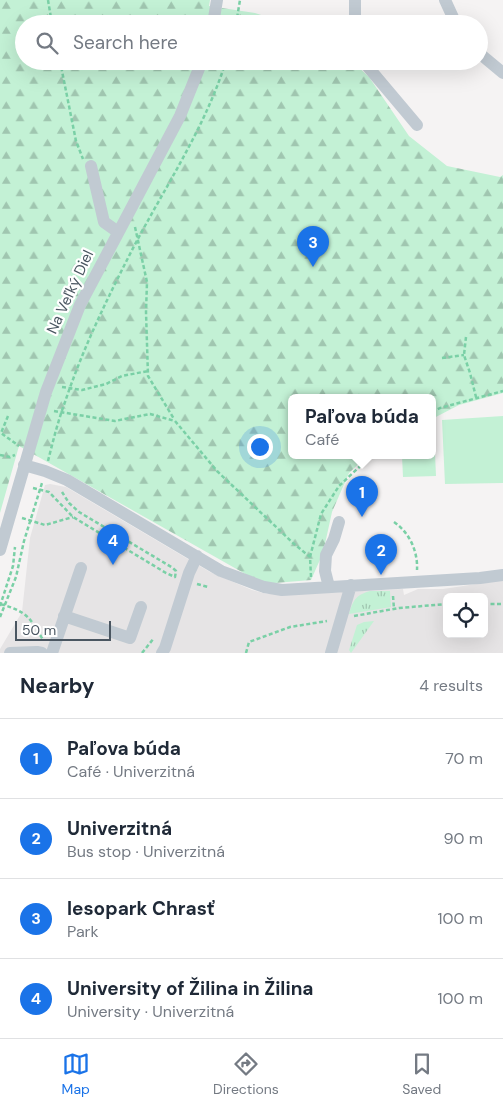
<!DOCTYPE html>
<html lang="en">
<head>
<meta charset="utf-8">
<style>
  body { margin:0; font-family:"DM Sans",sans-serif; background:#f6f6f7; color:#1f2937 }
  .controls { position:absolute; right:15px; bottom:15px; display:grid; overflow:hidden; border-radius:8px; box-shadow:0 5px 20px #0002 }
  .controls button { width:45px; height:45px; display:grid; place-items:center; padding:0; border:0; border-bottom:1px solid #e0e1e3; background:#fff; color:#1f2937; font:25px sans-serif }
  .scale { position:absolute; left:15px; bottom:12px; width:96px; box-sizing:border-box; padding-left:5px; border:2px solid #4a5661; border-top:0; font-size:14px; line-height:18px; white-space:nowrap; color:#4a5661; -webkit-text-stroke:4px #fff; paint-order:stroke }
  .you { position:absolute; left:259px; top:446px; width:18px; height:18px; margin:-12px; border:4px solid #fff; border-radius:50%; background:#1a73e8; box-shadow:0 0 0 8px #1a73e833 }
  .badge { display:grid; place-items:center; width:32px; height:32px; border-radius:50%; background:#1a73e8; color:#fff; font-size:16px; font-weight:700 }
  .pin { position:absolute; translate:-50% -41px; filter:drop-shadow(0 1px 2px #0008) }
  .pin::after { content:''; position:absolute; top:26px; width:18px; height:15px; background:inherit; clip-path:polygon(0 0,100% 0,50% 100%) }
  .popup { position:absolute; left:288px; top:394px; width:148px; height:65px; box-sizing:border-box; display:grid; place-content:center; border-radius:8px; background:#fff; filter:drop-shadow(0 1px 4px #0005); font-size:16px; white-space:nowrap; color:#747a83 }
  .popup b { font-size:19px; color:#1f2937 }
  .popup::after { content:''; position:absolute; left:50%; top:100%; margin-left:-10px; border:10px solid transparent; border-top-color:#fff }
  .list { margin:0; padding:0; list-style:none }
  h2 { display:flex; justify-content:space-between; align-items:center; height:65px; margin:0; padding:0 20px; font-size:21px }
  h2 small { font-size:16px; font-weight:400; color:#747a83 }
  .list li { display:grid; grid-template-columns:32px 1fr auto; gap:15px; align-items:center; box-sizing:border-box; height:80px; padding:0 20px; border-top:1px solid #e0e1e3 }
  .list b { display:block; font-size:19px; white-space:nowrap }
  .list p { margin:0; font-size:16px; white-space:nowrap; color:#747a83 }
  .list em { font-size:16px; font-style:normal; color:#747a83 }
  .icon { flex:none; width:28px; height:28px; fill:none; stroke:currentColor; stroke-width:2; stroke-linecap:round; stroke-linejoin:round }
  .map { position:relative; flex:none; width:503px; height:653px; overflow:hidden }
  .search { position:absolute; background:#fff; box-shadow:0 5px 20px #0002; left:15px; right:15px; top:15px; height:55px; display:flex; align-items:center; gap:12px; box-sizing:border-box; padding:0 18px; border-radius:28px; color:#747a83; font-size:19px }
  .sheet { height:385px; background:#fff }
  nav { display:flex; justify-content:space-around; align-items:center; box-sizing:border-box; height:70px; border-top:1px solid #e0e1e3; background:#fff; font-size:14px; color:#747a83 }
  nav a { display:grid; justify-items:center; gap:2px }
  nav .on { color:#1a73e8 }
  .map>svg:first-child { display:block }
</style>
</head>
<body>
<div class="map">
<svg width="503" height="653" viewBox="0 0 503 653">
  <defs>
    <pattern id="grass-tufts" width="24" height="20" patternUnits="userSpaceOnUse" patternTransform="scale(1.25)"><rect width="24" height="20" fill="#c3f1d5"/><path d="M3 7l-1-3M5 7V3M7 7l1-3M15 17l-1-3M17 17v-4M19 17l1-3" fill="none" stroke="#a0c6b0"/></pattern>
    <pattern id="forest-firs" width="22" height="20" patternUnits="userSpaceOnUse" patternTransform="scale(1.25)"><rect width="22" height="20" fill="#c3f1d5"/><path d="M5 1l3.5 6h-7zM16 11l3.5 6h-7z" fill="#a0c6b0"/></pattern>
  </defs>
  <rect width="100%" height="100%" fill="#f5f3f3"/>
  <path fill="#e6e4e5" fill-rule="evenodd" d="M50 484 66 487 210 572 252 590 267 594 322 593 403 589 404 595 418 589H443L503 580V653H0V649L22 612 30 538 45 485ZM447 597H484V634H447Z"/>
  <path fill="url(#grass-tufts)" d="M370 591H390L391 607 349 614C353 600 356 595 370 591Z
    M374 621 351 653 349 650 350 647 357 625 364 622Z"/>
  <path fill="url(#forest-firs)" d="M0 0H210L209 6 255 13 289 24H24V61H352L369 77 409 136 447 166 500 177 503 175V393L459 405 432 419V398H292V456H367L349 473 332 512 323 553 311 580 263 584 19 446 0 513Z"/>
  <path fill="#c3f1d5" d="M503 416V483L445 484 442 420Z
    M432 453H435L436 476 403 477 402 456H432Z"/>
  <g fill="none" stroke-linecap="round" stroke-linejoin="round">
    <path stroke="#7ad0a6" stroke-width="2.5" stroke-dasharray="4 2.5" stroke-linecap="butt" d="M48 0 52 24
      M236 24 240 0
      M60 61 76 141 83 159
      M135 227 147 282 146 312 148 376 174 419
      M466 337 464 355 470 373 476 397
      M442 358 464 355
      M62 387 82 390 106 384 122 376 148 371
      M358 394 359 398
      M54 411 115 421 150 414 175 421 217 471 293 543 310 557 311 577
      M432 412 440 408 503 391
      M8 416 1 433 19 446
      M0 455 10 457 15 455
      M48 461C53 441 58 421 65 402 82 351 105 303 129 256 162 191 204 131 226 61
      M33 488 49 492 73 517 166 573 175 577 176 571 173 568 79 512 69 503 62 492
      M22 518 45 525 73 517
      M394 522C410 533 418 552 417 570
      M114 541 122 528
      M310 557 321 514 339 486 371 456
      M197 584 208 587
      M393 596 394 609
      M1 604C27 612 30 617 43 640
      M484 604H503
      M0 606 13 566 15 547
      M354 616 399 608 447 604
      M0 617 16 577 24 541 42 483
      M142 653 154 638
      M246 653 249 642 290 627 327 621"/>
    <path stroke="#c1cad2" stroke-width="12" d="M445 0 456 24
      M213 24 217 0
      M355 24V0
      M479 53 503 73
      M363 61 417 125
      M91 166 104 222 118 232
      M24 465 45 471 67 480 221 571 264 587 282 590 480 578 503 575
      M0 550 46 392 80 305 180 116 202 61
      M329 587 325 571 326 555 334 539 339 522
      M64 616 130 638 141 607
      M10 653 37 652 42 653
      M52 653 81 568
      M162 653 165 648 189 573 197 556
      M331 653 351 585"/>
  </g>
  <g text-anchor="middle" stroke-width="4.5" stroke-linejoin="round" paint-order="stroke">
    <g font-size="15" fill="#4a5661" stroke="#fff">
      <text transform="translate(70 292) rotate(-65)" y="5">Na Veľký Diel</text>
    </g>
  </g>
</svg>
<div class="controls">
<button><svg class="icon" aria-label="locate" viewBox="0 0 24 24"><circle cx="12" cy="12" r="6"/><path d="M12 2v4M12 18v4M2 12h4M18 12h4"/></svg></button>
</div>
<div class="scale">50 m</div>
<div class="you"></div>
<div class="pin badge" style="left:362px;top:517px">1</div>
<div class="popup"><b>Paľova búda</b>Café</div>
<div class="pin badge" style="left:381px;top:575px">2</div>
<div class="pin badge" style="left:313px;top:267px">3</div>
<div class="pin badge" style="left:113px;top:565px">4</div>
<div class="search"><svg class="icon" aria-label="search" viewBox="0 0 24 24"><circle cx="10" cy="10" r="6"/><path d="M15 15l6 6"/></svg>Search here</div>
</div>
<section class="sheet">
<h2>Nearby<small>4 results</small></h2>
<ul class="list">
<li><span class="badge">1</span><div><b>Paľova búda</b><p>Café · Univerzitná</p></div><em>70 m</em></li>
<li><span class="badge">2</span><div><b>Univerzitná</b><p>Bus stop · Univerzitná</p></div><em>90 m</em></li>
<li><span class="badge">3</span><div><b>lesopark Chrasť</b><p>Park</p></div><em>100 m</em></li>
<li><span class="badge">4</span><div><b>University of Žilina in Žilina</b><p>University · Univerzitná</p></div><em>100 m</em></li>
</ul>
</section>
<nav>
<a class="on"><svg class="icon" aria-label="map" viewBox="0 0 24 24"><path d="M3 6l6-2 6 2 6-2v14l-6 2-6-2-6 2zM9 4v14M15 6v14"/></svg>Map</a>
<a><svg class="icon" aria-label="directions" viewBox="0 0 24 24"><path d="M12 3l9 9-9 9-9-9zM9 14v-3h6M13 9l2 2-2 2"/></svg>Directions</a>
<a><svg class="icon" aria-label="saved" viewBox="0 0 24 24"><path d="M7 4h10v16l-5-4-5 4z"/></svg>Saved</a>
</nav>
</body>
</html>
